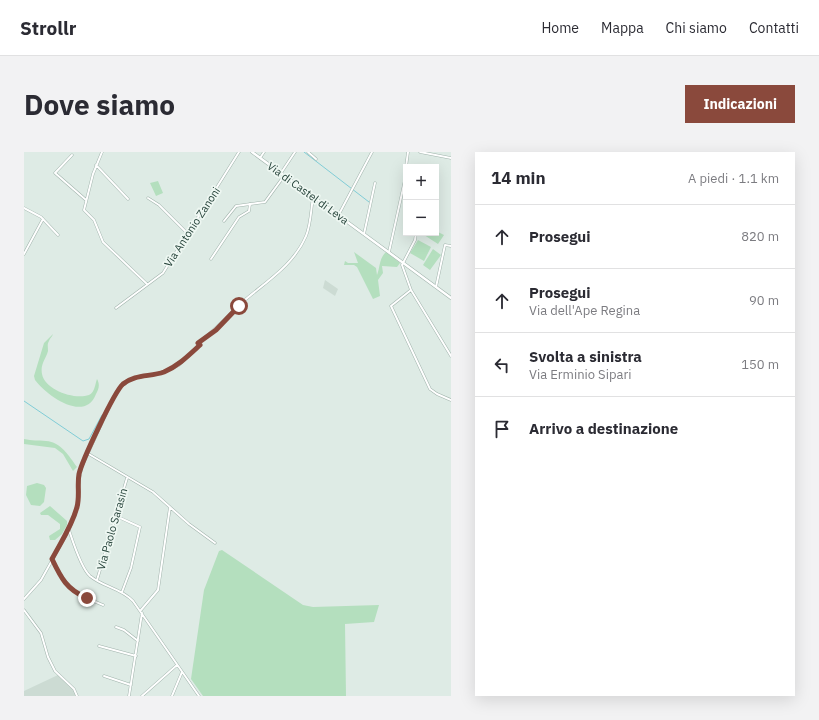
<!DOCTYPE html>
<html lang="it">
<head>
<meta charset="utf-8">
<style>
  body { margin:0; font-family:"IBM Plex Sans",sans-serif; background:#f2f2f3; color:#2b2b33 }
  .controls { position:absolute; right:12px; top:12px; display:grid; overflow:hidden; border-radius:0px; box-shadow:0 4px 16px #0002 }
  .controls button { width:36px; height:36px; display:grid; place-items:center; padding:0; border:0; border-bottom:1px solid #e1e1e2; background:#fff; color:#2b2b33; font:20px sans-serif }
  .stop { position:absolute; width:12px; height:12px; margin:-9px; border:3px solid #8a493c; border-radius:50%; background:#fff }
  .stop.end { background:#8a493c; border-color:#fff; box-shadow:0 1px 4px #0008 }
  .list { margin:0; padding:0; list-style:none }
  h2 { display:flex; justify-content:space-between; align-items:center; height:52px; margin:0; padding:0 16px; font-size:17px }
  h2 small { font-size:13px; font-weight:400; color:#7c7c81 }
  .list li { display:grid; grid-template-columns:26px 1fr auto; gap:12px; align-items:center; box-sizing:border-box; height:64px; padding:0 16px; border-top:1px solid #e1e1e2 }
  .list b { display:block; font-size:15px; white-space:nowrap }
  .list p { margin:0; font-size:13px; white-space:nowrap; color:#7c7c81 }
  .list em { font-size:13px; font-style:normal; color:#7c7c81 }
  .icon { flex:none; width:22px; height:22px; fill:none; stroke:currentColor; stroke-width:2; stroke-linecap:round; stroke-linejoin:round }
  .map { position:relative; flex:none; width:427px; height:544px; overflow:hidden; border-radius:0px }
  header { display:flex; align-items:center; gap:24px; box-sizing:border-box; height:56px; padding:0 20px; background:#fff; border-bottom:1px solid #e1e1e2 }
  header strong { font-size:19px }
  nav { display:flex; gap:22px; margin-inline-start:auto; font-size:14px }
  .intro { display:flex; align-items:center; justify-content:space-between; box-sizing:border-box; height:96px; padding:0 24px }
  h1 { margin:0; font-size:28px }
  .button { padding:10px 18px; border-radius:0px; background:#8a493c; color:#fff; font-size:14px; font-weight:700 }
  main { display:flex; gap:24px; padding:0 24px }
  aside { flex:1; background:#fff; border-radius:0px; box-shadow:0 4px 16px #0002 }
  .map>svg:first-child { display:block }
</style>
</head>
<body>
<header>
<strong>Strollr</strong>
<nav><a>Home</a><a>Mappa</a><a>Chi siamo</a><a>Contatti</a></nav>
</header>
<div class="intro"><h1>Dove siamo</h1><a class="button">Indicazioni</a></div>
<main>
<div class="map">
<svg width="427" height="544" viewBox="0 0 427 544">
  <rect width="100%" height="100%" fill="#deebe5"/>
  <path fill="#ccdbd3" d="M301 128 314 137 311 144 299 136Z
    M34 523 48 536 53 544H0V539Z"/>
  <path fill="#b4dfbe" d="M134 29 139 41 132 44 126 31Z
    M412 79 420 83 414 92 397 81H412Z
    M394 88 407 95 400 109 386 101Z
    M409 97 417 103 406 118 399 113Z
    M330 100 352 116 353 123C356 116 355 106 362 100L376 111 373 115 358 114 359 121 354 128 356 144 349 147 333 115 330 113H320L321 109 324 111H334Z
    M29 182C28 185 26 186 25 189 23 192 24 195 24 199 22 207 16 212 18 222 21 238 50 248 65 243 71 240 71 232 73 227 76 232 75 237 72 242 61 271 23 244 11 228L10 224 20 191Z
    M0 287C8 289 14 288 22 289 37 290 45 304 53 315L49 319 39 302 31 296 0 292Z
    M13 331 20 333 22 336 20 350 16 354 7 353 2 343 3 334Z
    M26 354 43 369V373L38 382 31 388H26L25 384 36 377V372L24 363H17L16 361Z
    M198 398 279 453 289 455 355 453 350 470 321 472 322 544H179L167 527 180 438 195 399Z"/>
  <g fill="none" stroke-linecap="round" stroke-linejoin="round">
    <path stroke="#80ccd6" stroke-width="1" d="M280 0 345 50
      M0 249 59 289 65 287 78 263"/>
    <g stroke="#a1b3ac" stroke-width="3">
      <path id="minor" d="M78 0 69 22 60 58 70 68 79 90 123 132
        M284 0 292 7
        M396 0 427 6
        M48 3 31 21 62 48
        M236 6 240 0
        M72 13 104 47
        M382 15 384 0
        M257 21 271 0
        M124 46 135 53 164 82
        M0 56 17 65 34 83
        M314 64 348 0
        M200 69 212 54 241 50 260 24
        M392 81 391 88 378 113 387 138 367 154 406 237 413 242 427 248
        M340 82 351 31
        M365 100 382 23
        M0 102 19 67
        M187 107 215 65 225 59 226 52
        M412 135 421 93 427 94
        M387 138 427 204
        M92 156 139 121 215 0
        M63 301 129 340 165 372 191 391
        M92 364 116 375 107 416 98 440
        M45 378C49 390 57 416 66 424 79 435 97 436 109 449L175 544
        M28 407C43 438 48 440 79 453
        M73 428 103 326
        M0 447 17 428 45 378 54 351 55 328 58 314 86 253 96 235 110 226 133 222 147 217 155 213 176 193 174 191C189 180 201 167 214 154 238 132 269 115 282 84 287 72 287 57 289 45
        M0 458 17 481 24 505 31 519 50 537 53 544
        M117 458 134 438 146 355
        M92 475 100 478 114 489
        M75 494 112 504
        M80 524 107 533
        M105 544 118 461
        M118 544 153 513
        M148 544 158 520"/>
    </g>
    <g stroke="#a1b3ac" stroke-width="3.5">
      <path id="tertiary" d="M228 0 427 146"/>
    </g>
    <use href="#minor" stroke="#fff" stroke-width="2"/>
    <use href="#tertiary" stroke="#fff" stroke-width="2.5"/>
  </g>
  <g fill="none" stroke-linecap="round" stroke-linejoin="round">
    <path stroke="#8a493c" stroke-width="5" d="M63 446C43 438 37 426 28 407 37 390 48 374 53 355 56 344 53 333 55 322 58 309 90 240 99 232 111 222 126 225 140 220 154 214 164 204 176 193L174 191 192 178 215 154"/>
  </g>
  <g text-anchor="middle" stroke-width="3.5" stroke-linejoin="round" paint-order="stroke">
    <g font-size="11" fill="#1e3c33" stroke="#eef7f2">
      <text transform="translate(284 41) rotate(36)" y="4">Via di Castel di Leva</text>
      <text transform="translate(168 75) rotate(-57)" y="4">Via Antonio Zanoni</text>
      <text transform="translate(88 377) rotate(-74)" y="4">Via Paolo Sarasin</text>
    </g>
  </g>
</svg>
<div class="controls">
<button>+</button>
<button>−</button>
</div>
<div class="stop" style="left:215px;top:154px"></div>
<div class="stop end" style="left:63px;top:446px"></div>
</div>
<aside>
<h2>14 min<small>A piedi · 1.1 km</small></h2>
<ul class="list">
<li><svg class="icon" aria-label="ahead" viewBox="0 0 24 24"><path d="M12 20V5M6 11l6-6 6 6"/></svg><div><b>Prosegui</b></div><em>820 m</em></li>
<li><svg class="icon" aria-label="ahead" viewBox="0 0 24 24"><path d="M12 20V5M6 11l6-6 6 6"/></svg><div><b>Prosegui</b><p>Via dell'Ape Regina</p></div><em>90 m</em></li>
<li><svg class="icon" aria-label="left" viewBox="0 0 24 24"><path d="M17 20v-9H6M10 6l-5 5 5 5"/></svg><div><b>Svolta a sinistra</b><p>Via Erminio Sipari</p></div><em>150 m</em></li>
<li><svg class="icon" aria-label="arrive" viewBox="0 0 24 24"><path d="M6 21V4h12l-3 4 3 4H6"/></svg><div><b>Arrivo a destinazione</b></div></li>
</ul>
</aside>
</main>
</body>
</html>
